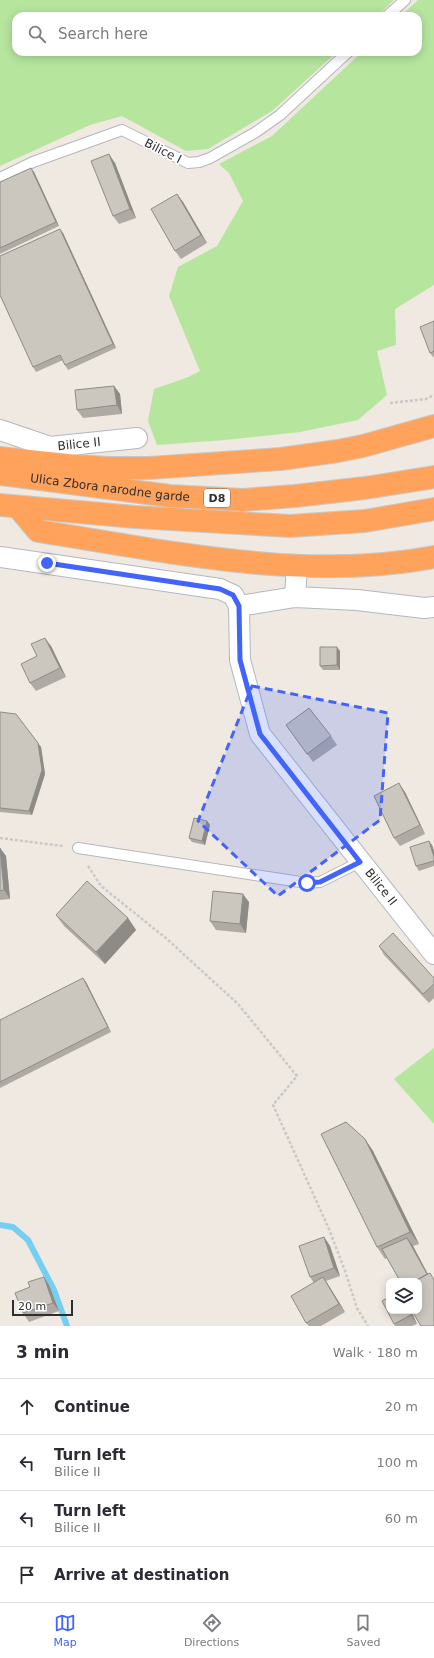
<!DOCTYPE html>
<html lang="en">
<head>
<meta charset="utf-8">
<style>
  body { margin:0; font-family:"DejaVu Sans",sans-serif; background:#f2f2f3; color:#2b2b33 }
  .controls { position:absolute; right:12px; bottom:12px; display:grid; overflow:hidden; border-radius:8px; box-shadow:0 2px 10px #0003 }
  .controls button { width:36px; height:36px; display:grid; place-items:center; padding:0; border:0; border-bottom:1px solid #e1e1e2; background:#fff; color:#2b2b33; font:20px sans-serif }
  .scale { position:absolute; left:12px; bottom:10px; width:61px; box-sizing:border-box; padding-left:4px; border:2px solid #2e2e2e; border-top:0; font-size:11px; line-height:14px; white-space:nowrap; color:#2e2e2e; -webkit-text-stroke:3px #fff; paint-order:stroke }
  .stop { position:absolute; width:12px; height:12px; margin:-9px; border:3px solid #4264fb; border-radius:50%; background:#fff }
  .stop.end { background:#4264fb; border-color:#fff; box-shadow:0 1px 4px #0008 }
  .list { margin:0; padding:0; list-style:none }
  h2 { display:flex; justify-content:space-between; align-items:center; height:52px; margin:0; padding:0 16px; font-size:17px }
  h2 small { font-size:13px; font-weight:400; color:#7c7c81 }
  .list li { display:grid; grid-template-columns:26px 1fr auto; gap:12px; align-items:center; box-sizing:border-box; height:56px; padding:0 16px; border-top:1px solid #e1e1e2 }
  .list b { display:block; font-size:15px; white-space:nowrap }
  .list p { margin:0; font-size:13px; white-space:nowrap; color:#7c7c81 }
  .list em { font-size:13px; font-style:normal; color:#7c7c81 }
  .icon { flex:none; width:22px; height:22px; fill:none; stroke:currentColor; stroke-width:2; stroke-linecap:round; stroke-linejoin:round }
  .map { position:relative; flex:none; width:434px; height:1326px; overflow:hidden }
  .search { position:absolute; background:#fff; box-shadow:0 2px 10px #0003; left:12px; right:12px; top:12px; height:44px; display:flex; align-items:center; gap:10px; box-sizing:border-box; padding:0 14px; border-radius:12px; color:#7c7c81; font-size:15px }
  .sheet { height:276px; background:#fff }
  nav { display:flex; justify-content:space-around; align-items:center; box-sizing:border-box; height:56px; border-top:1px solid #e1e1e2; background:#fff; font-size:11px; color:#7c7c81 }
  nav a { display:grid; justify-items:center; gap:2px }
  nav .on { color:#4264fb }
  .map>svg:first-child { display:block }
</style>
</head>
<body>
<div class="map">
<svg width="434" height="1326" viewBox="0 0 434 1326">
  <rect width="100%" height="100%" fill="#efe9e1"/>
  <path fill="#b6e59e" d="M0 0H394L377 16H16V52H337L272 111 208 149 186 151 122 116 90 125 0 166Z
    M418 0H434V285L395 309 396 345 377 351 387 395 358 420 300 432 225 440 157 445 148 421 154 389 186 378 200 371 169 296 178 267 217 246 243 201 229 173 219 164 272 136 362 52H418V16H401Z
    M434 1048V1124L394 1079Z"/>
  <g fill="none" stroke-linecap="round" stroke-linejoin="round">
    <path stroke="#75cff0" stroke-width="6" d="M0 1225 13 1227 28 1240 54 1290 67 1326"/>
    <g stroke="#b4b7c1" stroke-width="12">
      <path id="lane" d="M387 16 405 0
        M0 178 33 162 122 130 188 163 199 162 210 158 256 132 280 115 348 52
        M78 848 307 883 320 882 360 862"/>
    </g>
    <g stroke="#b4b7c1" stroke-width="22">
      <g id="street">
        <path id="s1" d="M0 430 50 447 137 438"/>
        <path d="M0 557 220 589 233 595 239 606"/>
        <path d="M295 597 297 566"/>
        <path id="s2" d="M434 607 424 608 357 600 295 597 239 606 240 660 260 734 434 954"/>
      </g>
    </g>
    <g stroke="#c9c9c9" stroke-width="24">
      <g id="highway">
        <path d="M0 458 77 466 108 468H149L281 459 338 451 363 446 434 426"/>
        <path id="s3" d="M0 474 170 496 243 500 295 496 365 488 434 477"/>
        <path d="M0 505 135 517 290 526 365 521 434 509"/>
        <path d="M18 507 38 531C166 551 304 582 434 557"/>
      </g>
    </g>
    <path stroke="#c9c9c9" stroke-width="2.5" stroke-dasharray="3 2" stroke-linecap="butt" d="M390 403 426 399 434 395
      M0 838 63 846
      M88 866 101 886 167 939 238 1004 297 1076 273 1105 329 1229 345 1271 357 1308 368 1326"/>
    <use href="#lane" stroke="#fff" stroke-width="10"/>
    <use href="#street" stroke="#fff" stroke-width="20"/>
    <use href="#highway" stroke="#ffa35c" stroke-width="22"/>
  </g>
  <path fill="#afaba4" d="M115 163 136 218 119 224 113 216Z
    M34 172 59 226 0 254V182Z
    M177 194 183 202 207 243 181 259 175 251Z
    M63 233 116 348 68 370 65 365 63 360 36 372 33 367Z
    M434 321V358L430 353Z
    M114 386 120 394 122 414 83 418 77 410Z
    M51 646 66 677 36 691 30 683 37 656Z
    M340 651V670H323L320 666Z
    M0 712 41 747 45 774 32 815 0 812Z
    M286 725 331 736 337 745 313 762Z
    M405 792 425 834 400 846 394 838Z
    M207 821 210 825 205 845 192 842 189 838Z
    M432 845 434 851V866L419 871 416 866Z
    M0 848 6 856 10 899 0 900Z
    M249 902 246 933 216 930 210 921Z
    M56 915 128 918 136 930 105 964 64 926Z
    M379 946 434 978V998L429 1003 384 955Z
    M86 982 111 1032 0 1088V1020Z
    M365 1139 373 1151 419 1244 413 1246 428 1274 419 1311 387 1258 385 1259 377 1247Z
    M324 1237 330 1246 340 1276 326 1281 345 1312 321 1326H309L306 1323 314 1283 310 1277Z
    M49 1285 59 1311 29 1322 23 1313 30 1287Z
    M411 1311 417 1324 412 1326H395L394 1324Z"/>
  <path fill="#8e8b86" d="M109 154 115 163 136 218 130 209Z
    M31 168 34 172 59 226 56 222Z
    M177 194 183 202 207 243 201 235Z
    M60 229 63 233 116 348 113 344Z
    M114 386 120 394 122 414 117 405Z
    M45 638 51 646 66 677 60 668Z
    M337 647 340 651V670L337 665Z
    M38 743 41 747 45 774 32 815 29 811Z
    M399 783 405 792 425 834 420 825Z
    M207 821 210 825 205 845 202 841Z
    M429 841 432 845 434 851V857Z
    M0 848 6 856 10 899 4 890Z
    M243 894 249 902 246 933 240 924Z
    M128 918 136 930 105 964 96 952Z
    M83 978 86 982 111 1032 108 1027Z
    M365 1139 373 1151 419 1244 410 1232Z
    M324 1237 330 1246 340 1276 334 1268Z
    M407 1238 413 1246 434 1286 429 1278Z
    M44 1277 49 1285 59 1311 53 1303Z
    M323 1277 329 1286 345 1312 339 1304Z
    M409 1311H411L417 1324 411 1315Z"/>
  <path fill="#cbc7bf" stroke="#8e8b86" d="M109 154 130 209 113 216 91 161Z
    M31 168 56 222 0 248V182Z
    M177 194 201 235 175 251 151 209Z
    M60 229 113 344 65 365 60 355 33 367 0 295V256Z
    M434 321V351L430 353 420 327Z
    M114 386 117 405 77 410 75 390Z
    M45 638 60 668 30 683 21 664 37 656 31 644Z
    M320 647H337V665L320 666Z
    M309 708 331 736 307 754 286 725Z
    M0 712 16 714 38 743 42 770 29 811 0 808Z
    M399 783 420 825 394 838 374 796Z
    M194 818 207 821 202 841 189 838Z
    M429 841 434 857V861L416 866 410 847Z
    M0 848 4 890 0 891Z
    M87 881 128 918 96 952 56 915Z
    M213 891 243 894 240 924 210 921Z
    M393 933 434 978V984L423 994 379 946Z
    M83 978 108 1027 0 1082V1020Z
    M346 1122 365 1139 410 1232 377 1247 321 1134Z
    M324 1237 334 1268 310 1277 299 1246Z
    M407 1238 427 1274 415 1281H400L382 1249Z
    M430 1273 434 1280V1326H421L412 1311H419V1281H415Z
    M44 1277 53 1303 23 1313 15 1293 30 1287 28 1282Z
    M323 1277 339 1304 306 1323 291 1296Z
    M389 1297V1311H409L411 1315 394 1324 382 1301Z"/>
  <g fill="none" stroke-linecap="round" stroke-linejoin="round">
    <path stroke="#4264fb" stroke-width="5" d="M47 563 220 589 233 595 239 606 240 660 260 734 360 862 320 882 307 883"/>
  </g>
  <path fill="#4264fb" fill-opacity="0.2" stroke="#4264fb" stroke-width="3" stroke-dasharray="8 5" stroke-linejoin="round" d="M252 686 388 713 380 820 278 896 198 821Z"/>
  <g text-anchor="middle" stroke-width="3.5" stroke-linejoin="round" paint-order="stroke">
    <rect fill="#fff" stroke="#6d6d6d" stroke-width="1" x="204" y="489" width="26" height="18" rx="3"/>
    <g font-size="11" font-weight="bold" fill="#2e2e2e">
      <text x="217" y="502">D8</text>
    </g>
    <g font-size="12" fill="#2e2e2e" stroke="#fff">
      <text transform="translate(163 151) rotate(27)" y="4">Bilice I</text>
      <text dy="4" stroke="none"><textPath href="#s1" startOffset="82">Bilice II</textPath></text>
      <text dy="4" stroke="none"><textPath href="#s3" startOffset="111">Ulica Zbora narodne garde</textPath></text>
      <text dy="4" stroke="none"><textPath href="#s2" startOffset="522">Bilice II</textPath></text>
    </g>
  </g>
</svg>
<div class="controls">
<button><svg class="icon" aria-label="layers" viewBox="0 0 24 24"><path d="M12 4l9 5-9 5-9-5zM3 14l9 5 9-5"/></svg></button>
</div>
<div class="scale">20 m</div>
<div class="stop" style="left:307px;top:883px"></div>
<div class="stop end" style="left:47px;top:563px"></div>
<div class="search"><svg class="icon" aria-label="search" viewBox="0 0 24 24"><circle cx="10" cy="10" r="6"/><path d="M15 15l6 6"/></svg>Search here</div>
</div>
<section class="sheet">
<h2>3 min<small>Walk · 180 m</small></h2>
<ul class="list">
<li><svg class="icon" aria-label="ahead" viewBox="0 0 24 24"><path d="M12 20V5M6 11l6-6 6 6"/></svg><div><b>Continue</b></div><em>20 m</em></li>
<li><svg class="icon" aria-label="left" viewBox="0 0 24 24"><path d="M17 20v-9H6M10 6l-5 5 5 5"/></svg><div><b>Turn left</b><p>Bilice II</p></div><em>100 m</em></li>
<li><svg class="icon" aria-label="left" viewBox="0 0 24 24"><path d="M17 20v-9H6M10 6l-5 5 5 5"/></svg><div><b>Turn left</b><p>Bilice II</p></div><em>60 m</em></li>
<li><svg class="icon" aria-label="arrive" viewBox="0 0 24 24"><path d="M6 21V4h12l-3 4 3 4H6"/></svg><div><b>Arrive at destination</b></div></li>
</ul>
</section>
<nav>
<a class="on"><svg class="icon" aria-label="map" viewBox="0 0 24 24"><path d="M3 6l6-2 6 2 6-2v14l-6 2-6-2-6 2zM9 4v14M15 6v14"/></svg>Map</a>
<a><svg class="icon" aria-label="directions" viewBox="0 0 24 24"><path d="M12 3l9 9-9 9-9-9zM9 14v-3h6M13 9l2 2-2 2"/></svg>Directions</a>
<a><svg class="icon" aria-label="saved" viewBox="0 0 24 24"><path d="M7 4h10v16l-5-4-5 4z"/></svg>Saved</a>
</nav>
</body>
</html>
